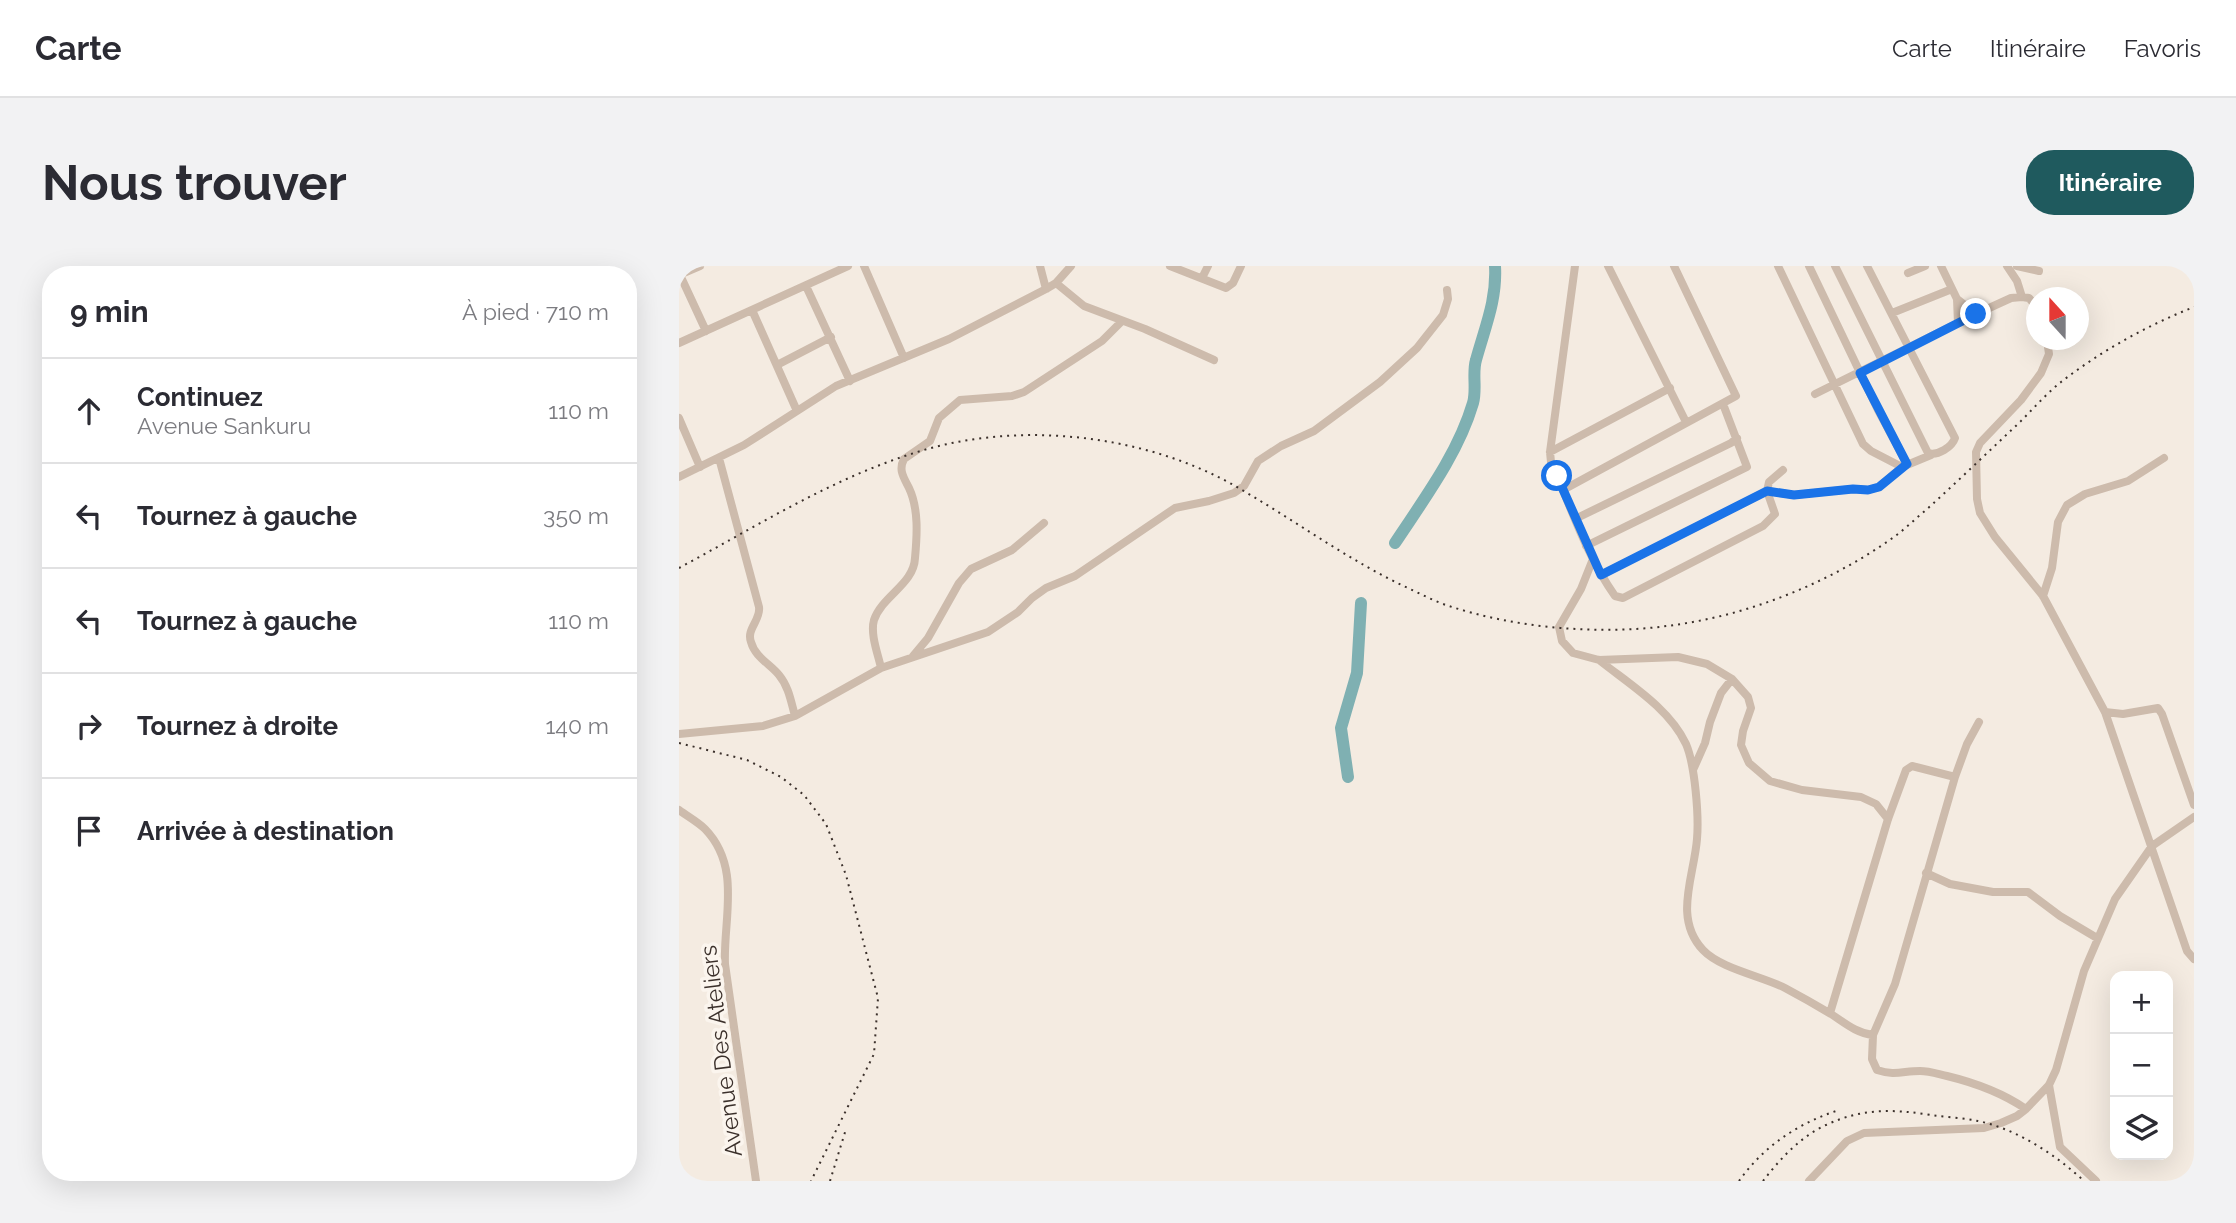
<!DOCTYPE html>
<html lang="fr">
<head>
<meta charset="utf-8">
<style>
  body { margin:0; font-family:Raleway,sans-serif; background:#f2f2f3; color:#2b2b33 }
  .controls { position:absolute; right:21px; bottom:21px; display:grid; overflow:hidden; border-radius:14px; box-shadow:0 7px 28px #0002 }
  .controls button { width:63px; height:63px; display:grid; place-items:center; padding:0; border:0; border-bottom:2px solid #e1e1e2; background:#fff; color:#2b2b33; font:35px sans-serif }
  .compass { position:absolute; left:1347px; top:21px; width:63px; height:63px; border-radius:50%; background:#fff; box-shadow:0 7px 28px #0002; rotate:339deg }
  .stop { position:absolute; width:21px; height:21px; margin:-16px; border:5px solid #1a73e8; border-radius:50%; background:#fff }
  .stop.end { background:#1a73e8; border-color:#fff; box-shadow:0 2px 7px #0008 }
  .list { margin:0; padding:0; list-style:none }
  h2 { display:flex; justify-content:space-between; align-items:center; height:91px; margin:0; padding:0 28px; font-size:30px }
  h2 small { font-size:23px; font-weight:400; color:#7c7c81 }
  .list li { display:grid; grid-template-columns:46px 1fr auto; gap:21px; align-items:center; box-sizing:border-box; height:105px; padding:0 28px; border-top:2px solid #e1e1e2 }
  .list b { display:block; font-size:26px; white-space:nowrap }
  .list p { margin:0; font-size:23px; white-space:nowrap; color:#7c7c81 }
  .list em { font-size:23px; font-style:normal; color:#7c7c81 }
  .icon { flex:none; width:38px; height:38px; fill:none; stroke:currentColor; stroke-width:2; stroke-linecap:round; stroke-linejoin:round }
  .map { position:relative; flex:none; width:1515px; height:915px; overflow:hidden; border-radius:28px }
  header { display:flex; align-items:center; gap:42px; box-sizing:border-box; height:98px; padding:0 35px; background:#fff; border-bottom:2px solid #e1e1e2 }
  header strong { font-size:33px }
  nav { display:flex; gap:38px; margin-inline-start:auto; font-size:24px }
  .intro { display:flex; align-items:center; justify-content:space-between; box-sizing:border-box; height:168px; padding:0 42px }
  h1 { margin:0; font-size:49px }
  .button { padding:18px 32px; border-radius:28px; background:#1f5a5e; color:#fff; font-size:24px; font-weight:700 }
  main { display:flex; gap:42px; padding:0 42px }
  aside { flex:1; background:#fff; border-radius:28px; box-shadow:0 7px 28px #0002 }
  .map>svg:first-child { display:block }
</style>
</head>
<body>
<header>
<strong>Carte</strong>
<nav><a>Carte</a><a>Itinéraire</a><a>Favoris</a></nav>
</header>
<div class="intro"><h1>Nous trouver</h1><a class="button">Itinéraire</a></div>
<main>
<aside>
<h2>9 min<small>À pied · 710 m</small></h2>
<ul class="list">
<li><svg class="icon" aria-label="ahead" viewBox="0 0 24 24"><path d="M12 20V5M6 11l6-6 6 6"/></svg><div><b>Continuez</b><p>Avenue Sankuru</p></div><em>110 m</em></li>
<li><svg class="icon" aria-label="left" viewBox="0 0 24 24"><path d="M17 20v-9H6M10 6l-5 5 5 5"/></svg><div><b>Tournez à gauche</b></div><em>350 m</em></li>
<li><svg class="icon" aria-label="left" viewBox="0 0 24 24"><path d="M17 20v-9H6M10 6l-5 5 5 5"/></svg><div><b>Tournez à gauche</b></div><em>110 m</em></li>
<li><svg class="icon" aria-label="right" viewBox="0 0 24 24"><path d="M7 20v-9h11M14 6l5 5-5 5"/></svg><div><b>Tournez à droite</b></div><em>140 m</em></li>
<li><svg class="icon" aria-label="arrive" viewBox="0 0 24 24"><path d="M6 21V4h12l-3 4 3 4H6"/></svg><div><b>Arrivée à destination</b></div></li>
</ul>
</aside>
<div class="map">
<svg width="1515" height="915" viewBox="0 0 1515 915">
  <rect width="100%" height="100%" fill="#f4ebe1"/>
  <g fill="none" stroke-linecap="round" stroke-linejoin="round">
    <path stroke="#7fb0b2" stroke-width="12" d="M716 277C745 233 779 188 794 137 798 123 793 107 797 94 806 61 818 34 816 0
      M669 511 662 462 678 407 682 337"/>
    <path stroke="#cdbbac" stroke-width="8" d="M185 0 225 92
      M361 0 367 23
      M491 0 547 22 554 17 562 0
      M896 0 871 186 872 196C892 241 907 289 936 330L944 332 1084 260 1096 248 1088 225 1090 216 1104 204
      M929 0 1007 156
      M1099 0 1184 178 1192 185 1223 201
      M1130 0 1199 144 1228 198
      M1156 0 1249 187C1259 190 1273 181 1276 172L1188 0
      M1262 0 1278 33 1297 48
      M1328 0 1338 15 1343 31
      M1338 0 1360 5
      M1229 7 1246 0
      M0 9 21 0
      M1 9 27 65
      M523 12 529 0
      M377 17 405 40 466 63 535 94
      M127 20 171 115
      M1343 31 1350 32 1358 41
      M1278 33 1279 57
      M73 44 118 145
      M1213 47 1273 23
      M1368 74 1370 88 1362 107 1342 134 1301 177 1297 186 1298 233 1301 247 1316 271 1364 330 1426 446 1508 685 1515 693
      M0 77 169 0
      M98 99 152 71
      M1136 128 1297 48 1332 32 1343 31
      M0 152 21 201
      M871 186 991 122
      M40 192 80 341C82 354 67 363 72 376 76 391 91 398 100 409 110 421 112 436 116 450
      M0 211 65 179 157 120 270 73 367 23 377 17 392 0
      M884 224 1057 130 995 0
      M896 253 1052 177 1058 172
      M907 280 1068 201 1044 138
      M914 293 902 323 880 361 883 375 894 387 920 394 999 391 1028 398 1053 413 1069 431 1072 442 1064 465 1062 479 1070 497 1091 515 1123 524 1182 531 1197 538 1209 553
      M922 309 1088 225 1115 229 1174 223 1189 224 1200 221 1223 201 1252 189
      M1364 330 1373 302 1379 256 1388 239 1406 228 1449 215 1485 192
      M234 390 249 372 280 317 292 303 333 284 365 257
      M920 394C950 418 990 442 1007 478 1016 499 1020 550 1018 573 1015 611 994 652 1024 684 1042 703 1083 710 1106 722 1121 730 1137 739 1152 748 1166 757 1177 767 1194 769
      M202 402C199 388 191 368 195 354 203 330 235 318 236 292 238 270 240 243 230 222 225 212 219 204 225 193L251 175 260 152 281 134 333 130 345 126 423 75 443 55
      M1426 446 1444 448 1479 442 1483 448 1515 539
      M1300 456 1288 478 1276 511 1216 718 1194 769 1193 793 1198 804C1216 810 1224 805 1241 805 1250 805 1259 808 1268 810 1297 817 1322 826 1347 843
      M0 468 84 460 116 450 202 402 309 366 339 346 353 332 367 322 396 310 496 242 530 235 555 227 565 220 579 195 602 180 635 165 701 116 738 82 764 49 769 33 768 24
      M1014 504 1026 477 1031 456 1042 427 1053 413
      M0 544C8 550 19 556 26 563 63 601 44 653 46 698L77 915
      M1247 607 1271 618 1314 626H1349L1381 650 1418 672
      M1151 747 1209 553 1227 504 1233 500 1276 511
      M1370 819 1381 881 1417 915
      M1130 915 1168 875 1185 867 1305 862 1322 857 1338 850 1347 843 1370 819 1377 804 1405 705 1436 633 1473 580 1515 551"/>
    <path stroke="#3b302b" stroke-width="2" stroke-dasharray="2 5" stroke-linecap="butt" d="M0 302C82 258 161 207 252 182 352 155 475 171 563 224 620 257 672 296 731 323 744 329 757 336 770 340 837 362 918 369 988 360 1068 350 1149 318 1215 271 1226 263 1236 253 1247 244 1278 216 1309 186 1340 157 1354 143 1367 128 1382 116 1422 85 1469 59 1515 41
      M0 477 68 494 102 511 125 529 147 558 167 609 199 732 195 788 132 915
      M151 915 167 863
      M1060 915C1084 881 1118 858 1157 845
      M1084 915C1101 893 1121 871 1147 859 1183 842 1214 843 1252 849 1267 851 1284 852 1299 855 1338 863 1377 889 1405 915"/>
  </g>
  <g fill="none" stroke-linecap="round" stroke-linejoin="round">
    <path stroke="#1a73e8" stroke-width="9" d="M878 210 922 309 1088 225 1115 229 1174 223 1189 224 1200 221 1228 198 1181 107 1297 48"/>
  </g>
  <g text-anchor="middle" stroke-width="7" stroke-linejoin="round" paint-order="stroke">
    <g font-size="23" fill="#3b302b" stroke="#fbf5ee">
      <text transform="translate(42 785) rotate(-97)" y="8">Avenue Des Ateliers</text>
    </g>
  </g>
</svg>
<div class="controls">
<button>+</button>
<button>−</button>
<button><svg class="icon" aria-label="layers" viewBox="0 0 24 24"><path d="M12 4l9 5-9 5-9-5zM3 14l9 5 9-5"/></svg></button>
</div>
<svg class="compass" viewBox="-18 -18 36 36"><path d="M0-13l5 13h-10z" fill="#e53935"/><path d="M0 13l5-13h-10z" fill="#7c7c81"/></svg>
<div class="stop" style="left:878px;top:210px"></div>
<div class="stop end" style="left:1297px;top:48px"></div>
</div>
</main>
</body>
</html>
